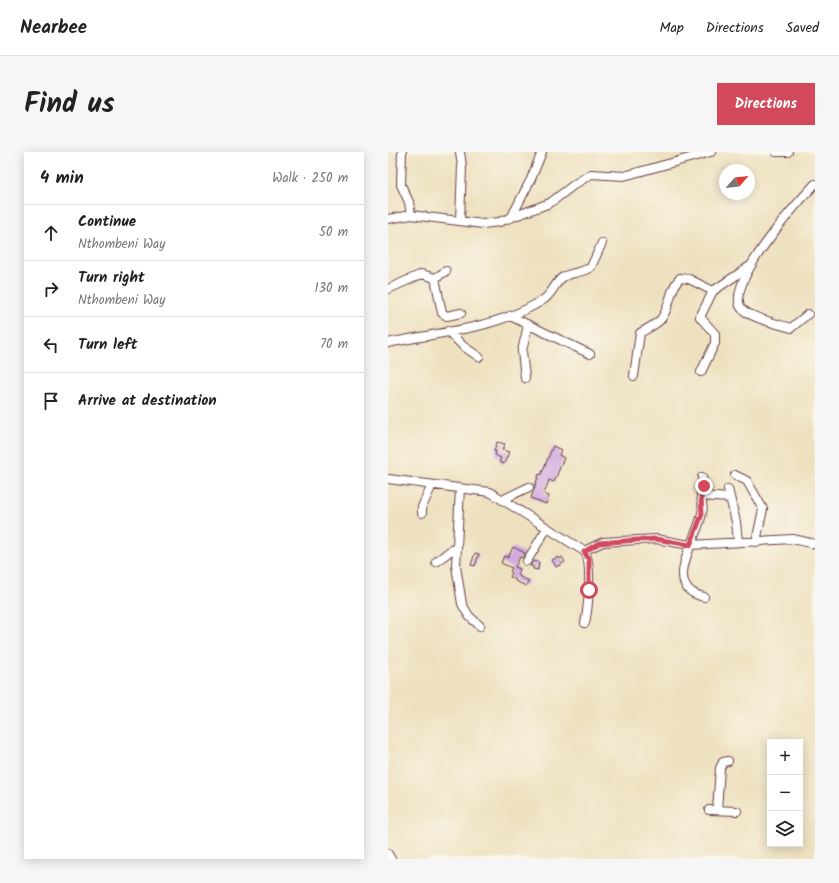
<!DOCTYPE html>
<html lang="en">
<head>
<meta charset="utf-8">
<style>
  body { margin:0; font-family:Kalam,sans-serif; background:#f6f6f6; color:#222 }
  .controls { position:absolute; right:12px; bottom:12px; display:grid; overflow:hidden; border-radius:0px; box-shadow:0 2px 10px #0003 }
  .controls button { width:36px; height:36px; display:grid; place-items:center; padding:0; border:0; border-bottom:1px solid #e0e0e0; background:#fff; color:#222; font:20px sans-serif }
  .compass { position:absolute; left:331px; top:12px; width:36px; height:36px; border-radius:50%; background:#fff; box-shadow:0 2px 10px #0003; rotate:63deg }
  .stop { position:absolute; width:12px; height:12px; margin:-9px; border:3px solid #d1495b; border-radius:50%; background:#fff }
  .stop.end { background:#d1495b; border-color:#fff; box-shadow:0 1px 4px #0008 }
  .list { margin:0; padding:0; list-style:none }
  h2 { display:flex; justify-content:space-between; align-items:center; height:52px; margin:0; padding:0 16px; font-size:17px }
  h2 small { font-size:13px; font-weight:400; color:#767676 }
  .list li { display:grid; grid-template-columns:26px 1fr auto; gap:12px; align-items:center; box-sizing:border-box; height:56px; padding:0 16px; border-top:1px solid #e0e0e0 }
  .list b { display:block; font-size:15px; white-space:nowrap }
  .list p { margin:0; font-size:13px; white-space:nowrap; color:#767676 }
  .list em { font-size:13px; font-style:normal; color:#767676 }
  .icon { flex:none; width:22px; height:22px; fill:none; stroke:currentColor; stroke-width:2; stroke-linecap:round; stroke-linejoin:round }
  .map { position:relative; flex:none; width:427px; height:707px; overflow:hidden; border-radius:0px }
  header { display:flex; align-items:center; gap:24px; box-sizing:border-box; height:56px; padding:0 20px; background:#fff; border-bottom:1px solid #e0e0e0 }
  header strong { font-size:19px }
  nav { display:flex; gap:22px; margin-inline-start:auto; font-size:14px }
  .intro { display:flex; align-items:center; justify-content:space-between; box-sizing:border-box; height:96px; padding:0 24px }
  h1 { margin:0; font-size:28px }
  .button { padding:10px 18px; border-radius:0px; background:#d1495b; color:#fff; font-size:14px; font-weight:700 }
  main { display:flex; gap:24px; padding:0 24px }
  aside { flex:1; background:#fff; border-radius:0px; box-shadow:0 2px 10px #0003 }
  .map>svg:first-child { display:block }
</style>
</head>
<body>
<header>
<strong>Nearbee</strong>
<nav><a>Map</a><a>Directions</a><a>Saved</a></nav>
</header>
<div class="intro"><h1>Find us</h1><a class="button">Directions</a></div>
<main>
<aside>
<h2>4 min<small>Walk · 250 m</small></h2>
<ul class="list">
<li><svg class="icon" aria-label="ahead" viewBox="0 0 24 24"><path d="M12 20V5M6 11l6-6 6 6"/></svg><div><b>Continue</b><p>Nthombeni Way</p></div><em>50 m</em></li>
<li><svg class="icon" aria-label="right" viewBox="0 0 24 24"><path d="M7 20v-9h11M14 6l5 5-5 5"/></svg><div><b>Turn right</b><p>Nthombeni Way</p></div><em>130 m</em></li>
<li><svg class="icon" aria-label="left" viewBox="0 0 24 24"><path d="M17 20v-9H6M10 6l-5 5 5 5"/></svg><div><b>Turn left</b></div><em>70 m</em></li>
<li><svg class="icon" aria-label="arrive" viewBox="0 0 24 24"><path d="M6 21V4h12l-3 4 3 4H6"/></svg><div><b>Arrive at destination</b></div></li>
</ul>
</aside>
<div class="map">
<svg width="427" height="707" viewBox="0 0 427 707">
  <rect width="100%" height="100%" fill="#fbf7ec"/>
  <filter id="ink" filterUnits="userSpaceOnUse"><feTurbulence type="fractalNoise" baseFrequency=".025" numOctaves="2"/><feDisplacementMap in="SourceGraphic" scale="8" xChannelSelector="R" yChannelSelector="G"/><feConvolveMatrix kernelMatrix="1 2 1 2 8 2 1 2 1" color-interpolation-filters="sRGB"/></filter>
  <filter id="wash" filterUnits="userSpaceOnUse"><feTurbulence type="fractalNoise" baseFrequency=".012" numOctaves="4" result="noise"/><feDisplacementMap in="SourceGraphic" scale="16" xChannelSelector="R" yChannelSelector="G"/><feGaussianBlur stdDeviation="0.9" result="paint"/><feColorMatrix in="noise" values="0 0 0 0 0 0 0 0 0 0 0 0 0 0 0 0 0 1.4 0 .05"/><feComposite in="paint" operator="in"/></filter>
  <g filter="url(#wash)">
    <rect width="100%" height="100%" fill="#eee1c0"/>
    <g id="blocks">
      <path fill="#d0aadd" d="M109 290 117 292 114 298 121 300 116 312 111 310 113 306 107 303 108 299H106Z
        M165 294 173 298 171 303 176 306 166 330 161 328 156 342 161 344 158 352 143 346 151 322 153 323Z
        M125 395 137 401 134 406 132 405 127 415 132 417 130 422 132 425 141 429 138 434 127 429V427L122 425 124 421 122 419 124 416 113 411 116 404 120 406Z
        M87 401 91 402 87 414 83 413Z
        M170 405V407L174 405 177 410 168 415 164 408Z
        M145 409 151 410 150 418 145 417V414H142Z"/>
    </g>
  </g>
  <g filter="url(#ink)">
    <use href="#blocks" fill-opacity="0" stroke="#633c41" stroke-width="1"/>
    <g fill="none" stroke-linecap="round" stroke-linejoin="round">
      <g stroke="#633c41" stroke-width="10">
        <path id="minor" d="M14 0 13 33 21 50 23 63
          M72 0 74 14 72 69
          M388 0H400
          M123 66 143 27 154 0
          M0 67 23 63 95 72 111 70 162 51 187 32 203 22 236 24 323 0
          M47 126 54 161 59 164 73 161
          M0 137 34 122 47 126 58 119
          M420 162 403 176C390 172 363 166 354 157 334 134 411 49 427 32
          M122 164 202 202
          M60 179 75 194 91 205
          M0 191C52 180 109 177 155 148 165 142 166 131 175 125 183 120 195 121 203 115L214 91
          M313 220 327 191V182L312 165 325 139
          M246 224 252 181C258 177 268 173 273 167 283 155 281 137 292 126L301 127 325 139 362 114
          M137 226 134 199 140 173
          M347 323 359 329 375 357 368 390
          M314 325C316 332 314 335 313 343 313 349 316 355 314 361 310 387 272 435 316 445
          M0 327 102 340 196 399 215 390 268 387 302 393 405 387 427 392
          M72 336 68 414 74 452 81 464 92 474
          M340 337 348 370 350 390
          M313 344 342 346
          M114 348 141 335
          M34 361V355L44 333
          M196 399C205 409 200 457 197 471
          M139 409 159 376
          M48 410 62 399 68 396
          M321 658 349 659
          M329 658 332 616 335 610 340 609
          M0 702 3 707"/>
      </g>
      <use href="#minor" stroke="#fff" stroke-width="8"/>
    </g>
  </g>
  <g fill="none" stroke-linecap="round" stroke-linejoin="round" filter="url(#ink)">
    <path stroke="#d1495b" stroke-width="5" d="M201 438V407L196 400 211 391 249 388 268 387 302 393 314 362 313 342 316 334"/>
  </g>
</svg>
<div class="controls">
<button>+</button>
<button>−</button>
<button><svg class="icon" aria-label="layers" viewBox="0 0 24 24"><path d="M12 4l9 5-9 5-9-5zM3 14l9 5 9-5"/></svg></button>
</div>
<svg class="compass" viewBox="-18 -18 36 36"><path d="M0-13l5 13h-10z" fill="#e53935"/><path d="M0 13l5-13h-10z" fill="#767676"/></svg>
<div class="stop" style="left:201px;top:438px"></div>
<div class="stop end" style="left:316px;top:334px"></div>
</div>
</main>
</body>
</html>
